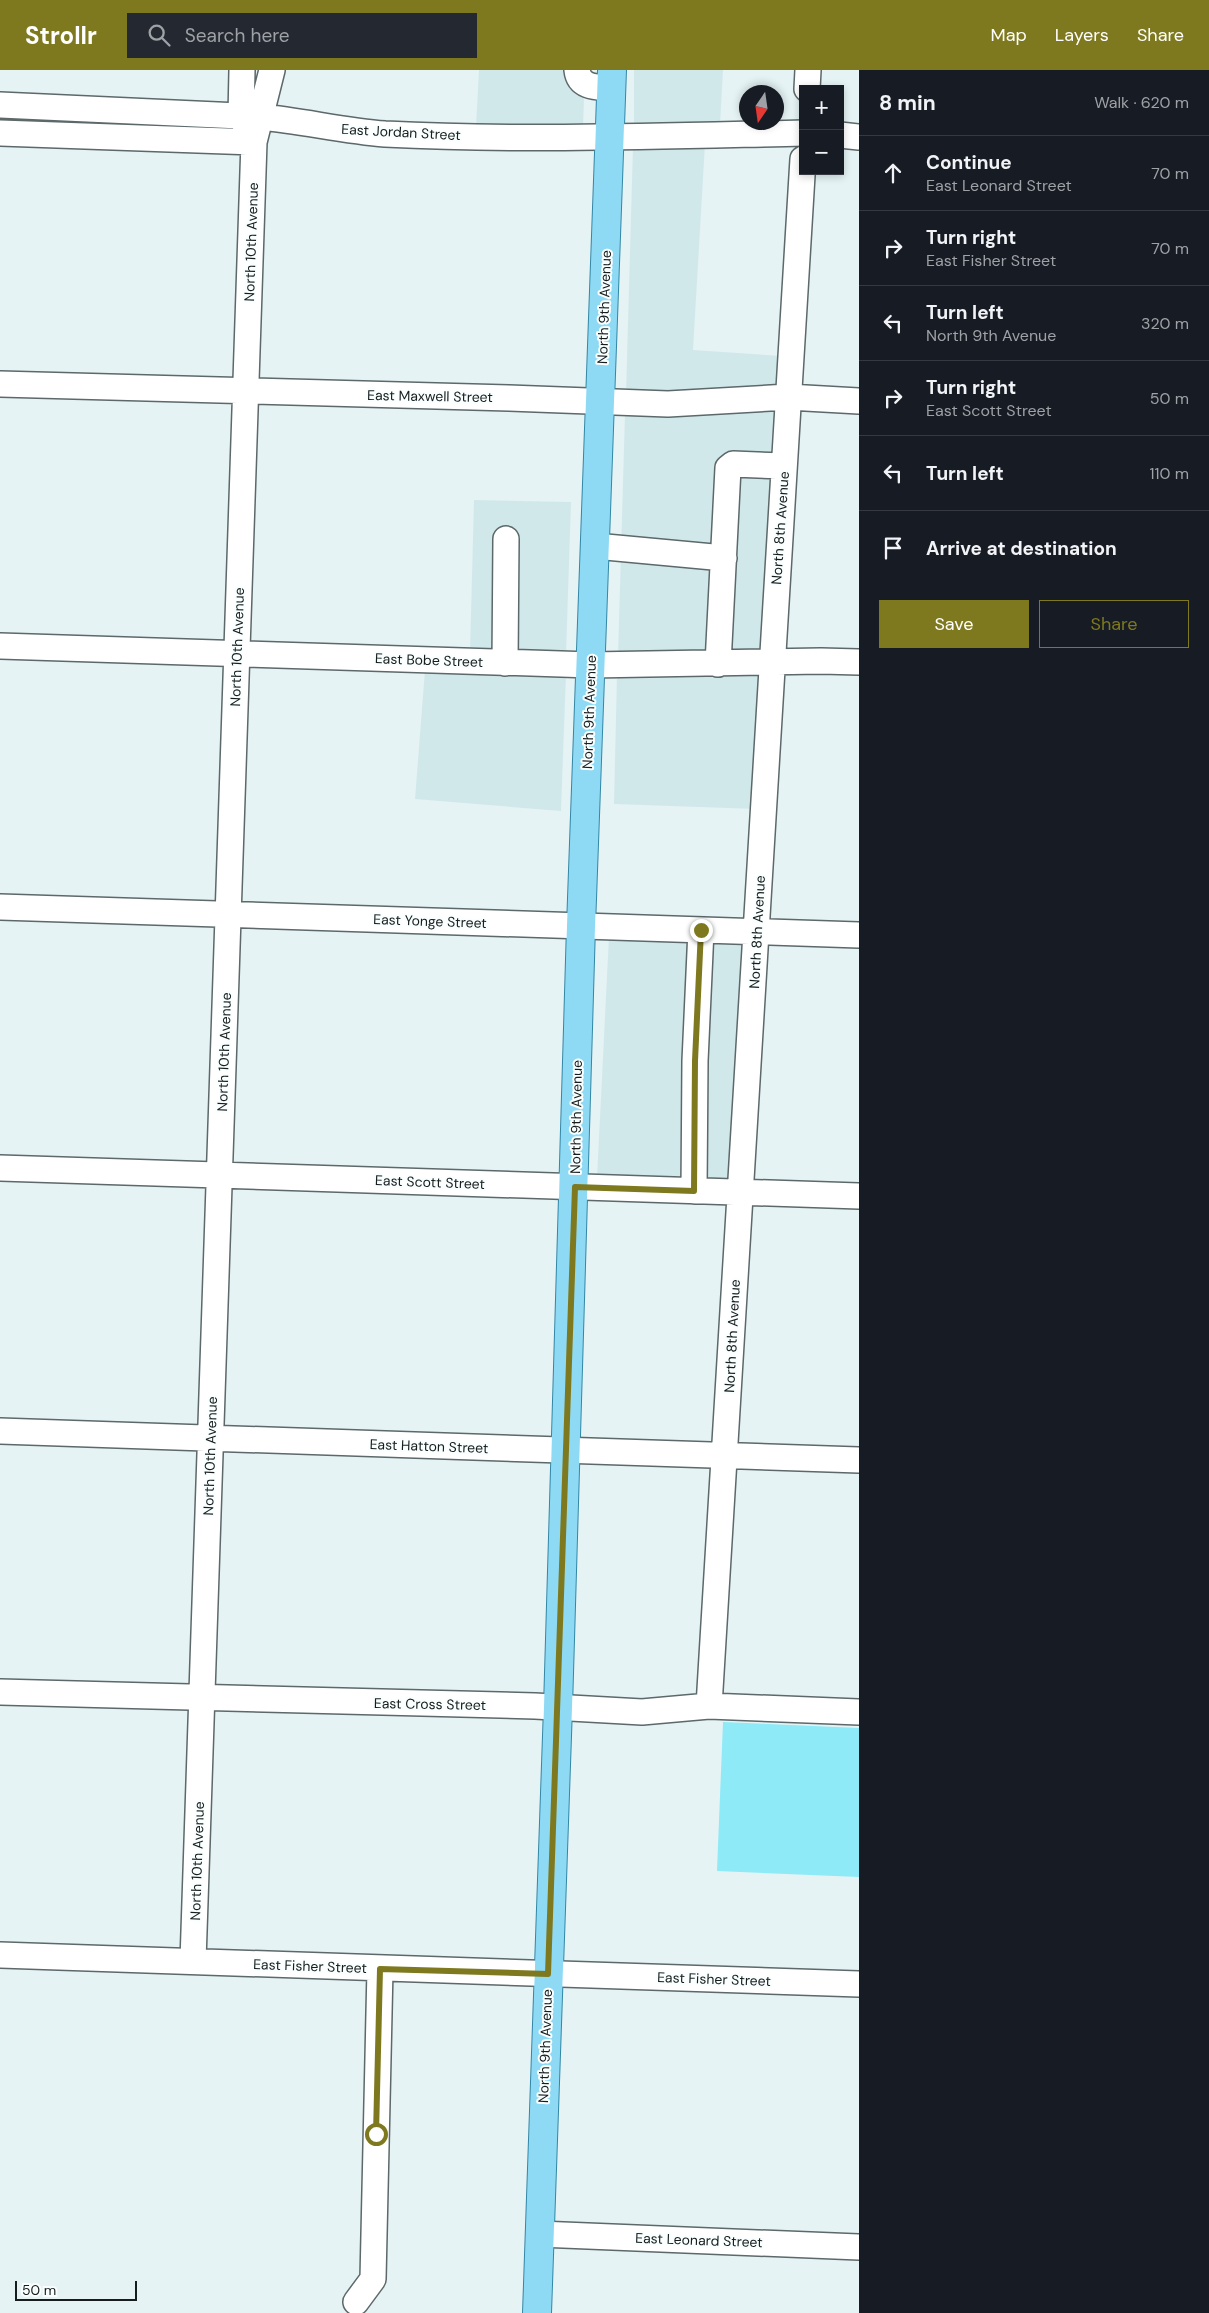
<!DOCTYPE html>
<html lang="en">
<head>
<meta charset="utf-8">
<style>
  body { margin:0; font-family:"DM Sans",sans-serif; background:#242831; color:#f1f3f6 }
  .controls { position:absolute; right:15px; top:15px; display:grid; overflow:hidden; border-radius:0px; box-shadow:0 2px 8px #0003 }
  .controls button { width:45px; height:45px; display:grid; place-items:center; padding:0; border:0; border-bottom:1px solid #363941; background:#171b24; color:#f1f3f6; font:25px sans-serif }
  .compass { position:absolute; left:739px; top:15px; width:45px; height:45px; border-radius:50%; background:#171b24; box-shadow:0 2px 8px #0003; rotate:193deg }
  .scale { position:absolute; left:15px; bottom:12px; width:122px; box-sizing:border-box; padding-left:5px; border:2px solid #171c1c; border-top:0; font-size:14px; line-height:18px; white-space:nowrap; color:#171c1c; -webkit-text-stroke:4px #f9feff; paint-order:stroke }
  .stop { position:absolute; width:15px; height:15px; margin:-11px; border:4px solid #7e791f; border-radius:50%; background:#fff }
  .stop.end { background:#7e791f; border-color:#fff; box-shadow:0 1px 5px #0008 }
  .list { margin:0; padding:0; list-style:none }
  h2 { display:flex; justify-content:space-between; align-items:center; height:65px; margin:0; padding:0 20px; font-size:21px }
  h2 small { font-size:16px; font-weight:400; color:#9ea1a6 }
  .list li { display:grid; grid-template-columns:32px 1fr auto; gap:15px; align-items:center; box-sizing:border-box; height:75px; padding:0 20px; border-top:1px solid #363941 }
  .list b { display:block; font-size:19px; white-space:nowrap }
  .list p { margin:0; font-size:16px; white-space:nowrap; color:#9ea1a6 }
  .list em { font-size:16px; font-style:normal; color:#9ea1a6 }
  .actions { display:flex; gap:10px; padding:15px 20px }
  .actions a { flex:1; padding:11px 0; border:1px solid #7e791f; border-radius:0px; text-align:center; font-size:18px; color:#7e791f }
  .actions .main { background:#7e791f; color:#fff }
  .icon { flex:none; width:28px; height:28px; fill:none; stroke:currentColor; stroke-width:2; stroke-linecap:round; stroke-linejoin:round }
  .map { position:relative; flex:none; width:859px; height:2243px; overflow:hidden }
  header { display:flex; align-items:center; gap:30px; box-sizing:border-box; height:70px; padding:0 25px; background:#7e791f; color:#fff }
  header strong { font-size:24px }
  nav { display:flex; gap:28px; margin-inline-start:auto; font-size:18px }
  .search { width:350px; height:45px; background:#242831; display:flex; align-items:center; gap:12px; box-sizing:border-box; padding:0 18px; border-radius:0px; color:#9ea1a6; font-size:19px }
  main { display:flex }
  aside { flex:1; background:#171b24 }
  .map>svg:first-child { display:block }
</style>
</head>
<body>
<header>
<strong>Strollr</strong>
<div class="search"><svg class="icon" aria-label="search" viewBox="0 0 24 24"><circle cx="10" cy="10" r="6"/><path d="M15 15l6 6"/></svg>Search here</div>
<nav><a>Map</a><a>Layers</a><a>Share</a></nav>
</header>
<main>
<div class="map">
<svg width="859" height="2243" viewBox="0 0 859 2243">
  <rect width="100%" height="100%" fill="#e5f3f5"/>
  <path fill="#d1e8eb" d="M479 0H585L583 57 476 56Z
    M634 0H723L720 55 634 57Z
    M705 74 693 280 782 286 780 318 626 324 633 76Z
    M779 337 764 584 618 586 625 343Z
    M474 430 571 432 566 585 470 582Z
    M425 600 566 604 561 741 415 729Z
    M763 603 756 739 614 734 617 604Z
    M609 866 748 871 732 1113 597 1108Z"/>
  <path fill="#8eeaf6" d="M723 1652 859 1658V1807L717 1801Z"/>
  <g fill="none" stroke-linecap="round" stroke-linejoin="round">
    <g stroke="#5c6869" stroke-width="28">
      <path id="minor" d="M242 0 241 46 248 61
        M577 0C579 18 597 17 611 18
        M807 19 808 0
        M0 35 261 47C303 51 344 61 385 64 524 71 664 66 803 63
        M0 63 254 72
        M840 65 859 67
        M0 314 509 328 668 334 788 327 859 331
        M595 476 724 488
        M0 576 591 595 821 591 859 592
        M505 593 506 469
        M718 594 728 398 733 394 784 396
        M0 837 859 865
        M0 1098 859 1126
        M694 1121 695 991 701 860
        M0 1361 859 1390
        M0 1622 535 1636 642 1642 709 1636 859 1642
        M709 1636 803 89
        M0 1885 859 1914
        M193 1891 254 72 272 0
        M539 2164 859 2177
        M356 2232 373 2209 380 1899"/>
    </g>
    <g stroke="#3387a5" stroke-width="30">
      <path id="major" d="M537 2243 558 1637 581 856 612 0"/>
    </g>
    <use href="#minor" stroke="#fff" stroke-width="25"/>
    <use href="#major" stroke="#8edaf5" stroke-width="28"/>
  </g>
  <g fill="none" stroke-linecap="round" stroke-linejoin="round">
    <path stroke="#7e791f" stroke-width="6" d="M376 2064 380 1899 548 1904 575 1117 694 1121 695 991 701 860"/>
  </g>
  <g text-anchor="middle" stroke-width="4" stroke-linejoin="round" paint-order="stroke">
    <g font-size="14" fill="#171c1c" stroke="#f9feff">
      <text transform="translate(401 62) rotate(3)" y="5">East Jordan Street</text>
      <text transform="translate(251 172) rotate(-88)" y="5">North 10th Avenue</text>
      <text transform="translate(604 237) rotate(-88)" y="5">North 9th Avenue</text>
      <text transform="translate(430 326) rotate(1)" y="5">East Maxwell Street</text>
      <text transform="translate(780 458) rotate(-86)" y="5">North 8th Avenue</text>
      <text transform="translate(237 577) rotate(-88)" y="5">North 10th Avenue</text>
      <text transform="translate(429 590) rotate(2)" y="5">East Bobe Street</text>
      <text transform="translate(589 642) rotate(-88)" y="5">North 9th Avenue</text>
      <text transform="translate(430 851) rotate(2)" y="5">East Yonge Street</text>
      <text transform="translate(757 862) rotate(-87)" y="5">North 8th Avenue</text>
      <text transform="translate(224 982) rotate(-88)" y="5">North 10th Avenue</text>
      <text transform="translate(576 1047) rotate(-89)" y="5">North 9th Avenue</text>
      <text transform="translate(430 1112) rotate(2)" y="5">East Scott Street</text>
      <text transform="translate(732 1266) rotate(-87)" y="5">North 8th Avenue</text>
      <text transform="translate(429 1376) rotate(2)" y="5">East Hatton Street</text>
      <text transform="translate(210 1386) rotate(-88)" y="5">North 10th Avenue</text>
      <text transform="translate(430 1634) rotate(1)" y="5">East Cross Street</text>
      <text transform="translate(197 1791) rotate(-88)" y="5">North 10th Avenue</text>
      <text transform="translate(310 1896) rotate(2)" y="5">East Fisher Street</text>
      <text transform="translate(714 1909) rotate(2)" y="5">East Fisher Street</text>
      <text transform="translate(545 1976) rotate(-88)" y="5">North 9th Avenue</text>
      <text transform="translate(699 2170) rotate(2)" y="5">East Leonard Street</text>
    </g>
  </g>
</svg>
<div class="controls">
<button>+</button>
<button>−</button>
</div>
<svg class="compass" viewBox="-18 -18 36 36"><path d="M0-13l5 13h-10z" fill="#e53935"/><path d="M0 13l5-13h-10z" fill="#9ea1a6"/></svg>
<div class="scale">50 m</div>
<div class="stop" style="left:376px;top:2064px"></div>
<div class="stop end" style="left:701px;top:860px"></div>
</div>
<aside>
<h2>8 min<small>Walk · 620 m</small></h2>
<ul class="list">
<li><svg class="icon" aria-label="ahead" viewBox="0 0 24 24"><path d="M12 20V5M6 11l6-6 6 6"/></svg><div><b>Continue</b><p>East Leonard Street</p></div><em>70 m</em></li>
<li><svg class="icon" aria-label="right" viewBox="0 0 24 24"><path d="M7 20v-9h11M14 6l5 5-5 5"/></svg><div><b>Turn right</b><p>East Fisher Street</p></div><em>70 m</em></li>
<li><svg class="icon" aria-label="left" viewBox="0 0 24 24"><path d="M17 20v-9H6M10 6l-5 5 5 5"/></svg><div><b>Turn left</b><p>North 9th Avenue</p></div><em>320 m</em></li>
<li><svg class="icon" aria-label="right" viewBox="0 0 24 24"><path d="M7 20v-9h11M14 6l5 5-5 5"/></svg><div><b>Turn right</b><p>East Scott Street</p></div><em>50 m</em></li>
<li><svg class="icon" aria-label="left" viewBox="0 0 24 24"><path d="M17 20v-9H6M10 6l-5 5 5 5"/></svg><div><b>Turn left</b></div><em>110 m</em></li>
<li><svg class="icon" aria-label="arrive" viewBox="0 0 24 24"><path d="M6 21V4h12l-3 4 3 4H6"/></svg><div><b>Arrive at destination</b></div></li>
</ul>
<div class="actions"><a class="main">Save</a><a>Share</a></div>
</aside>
</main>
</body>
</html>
